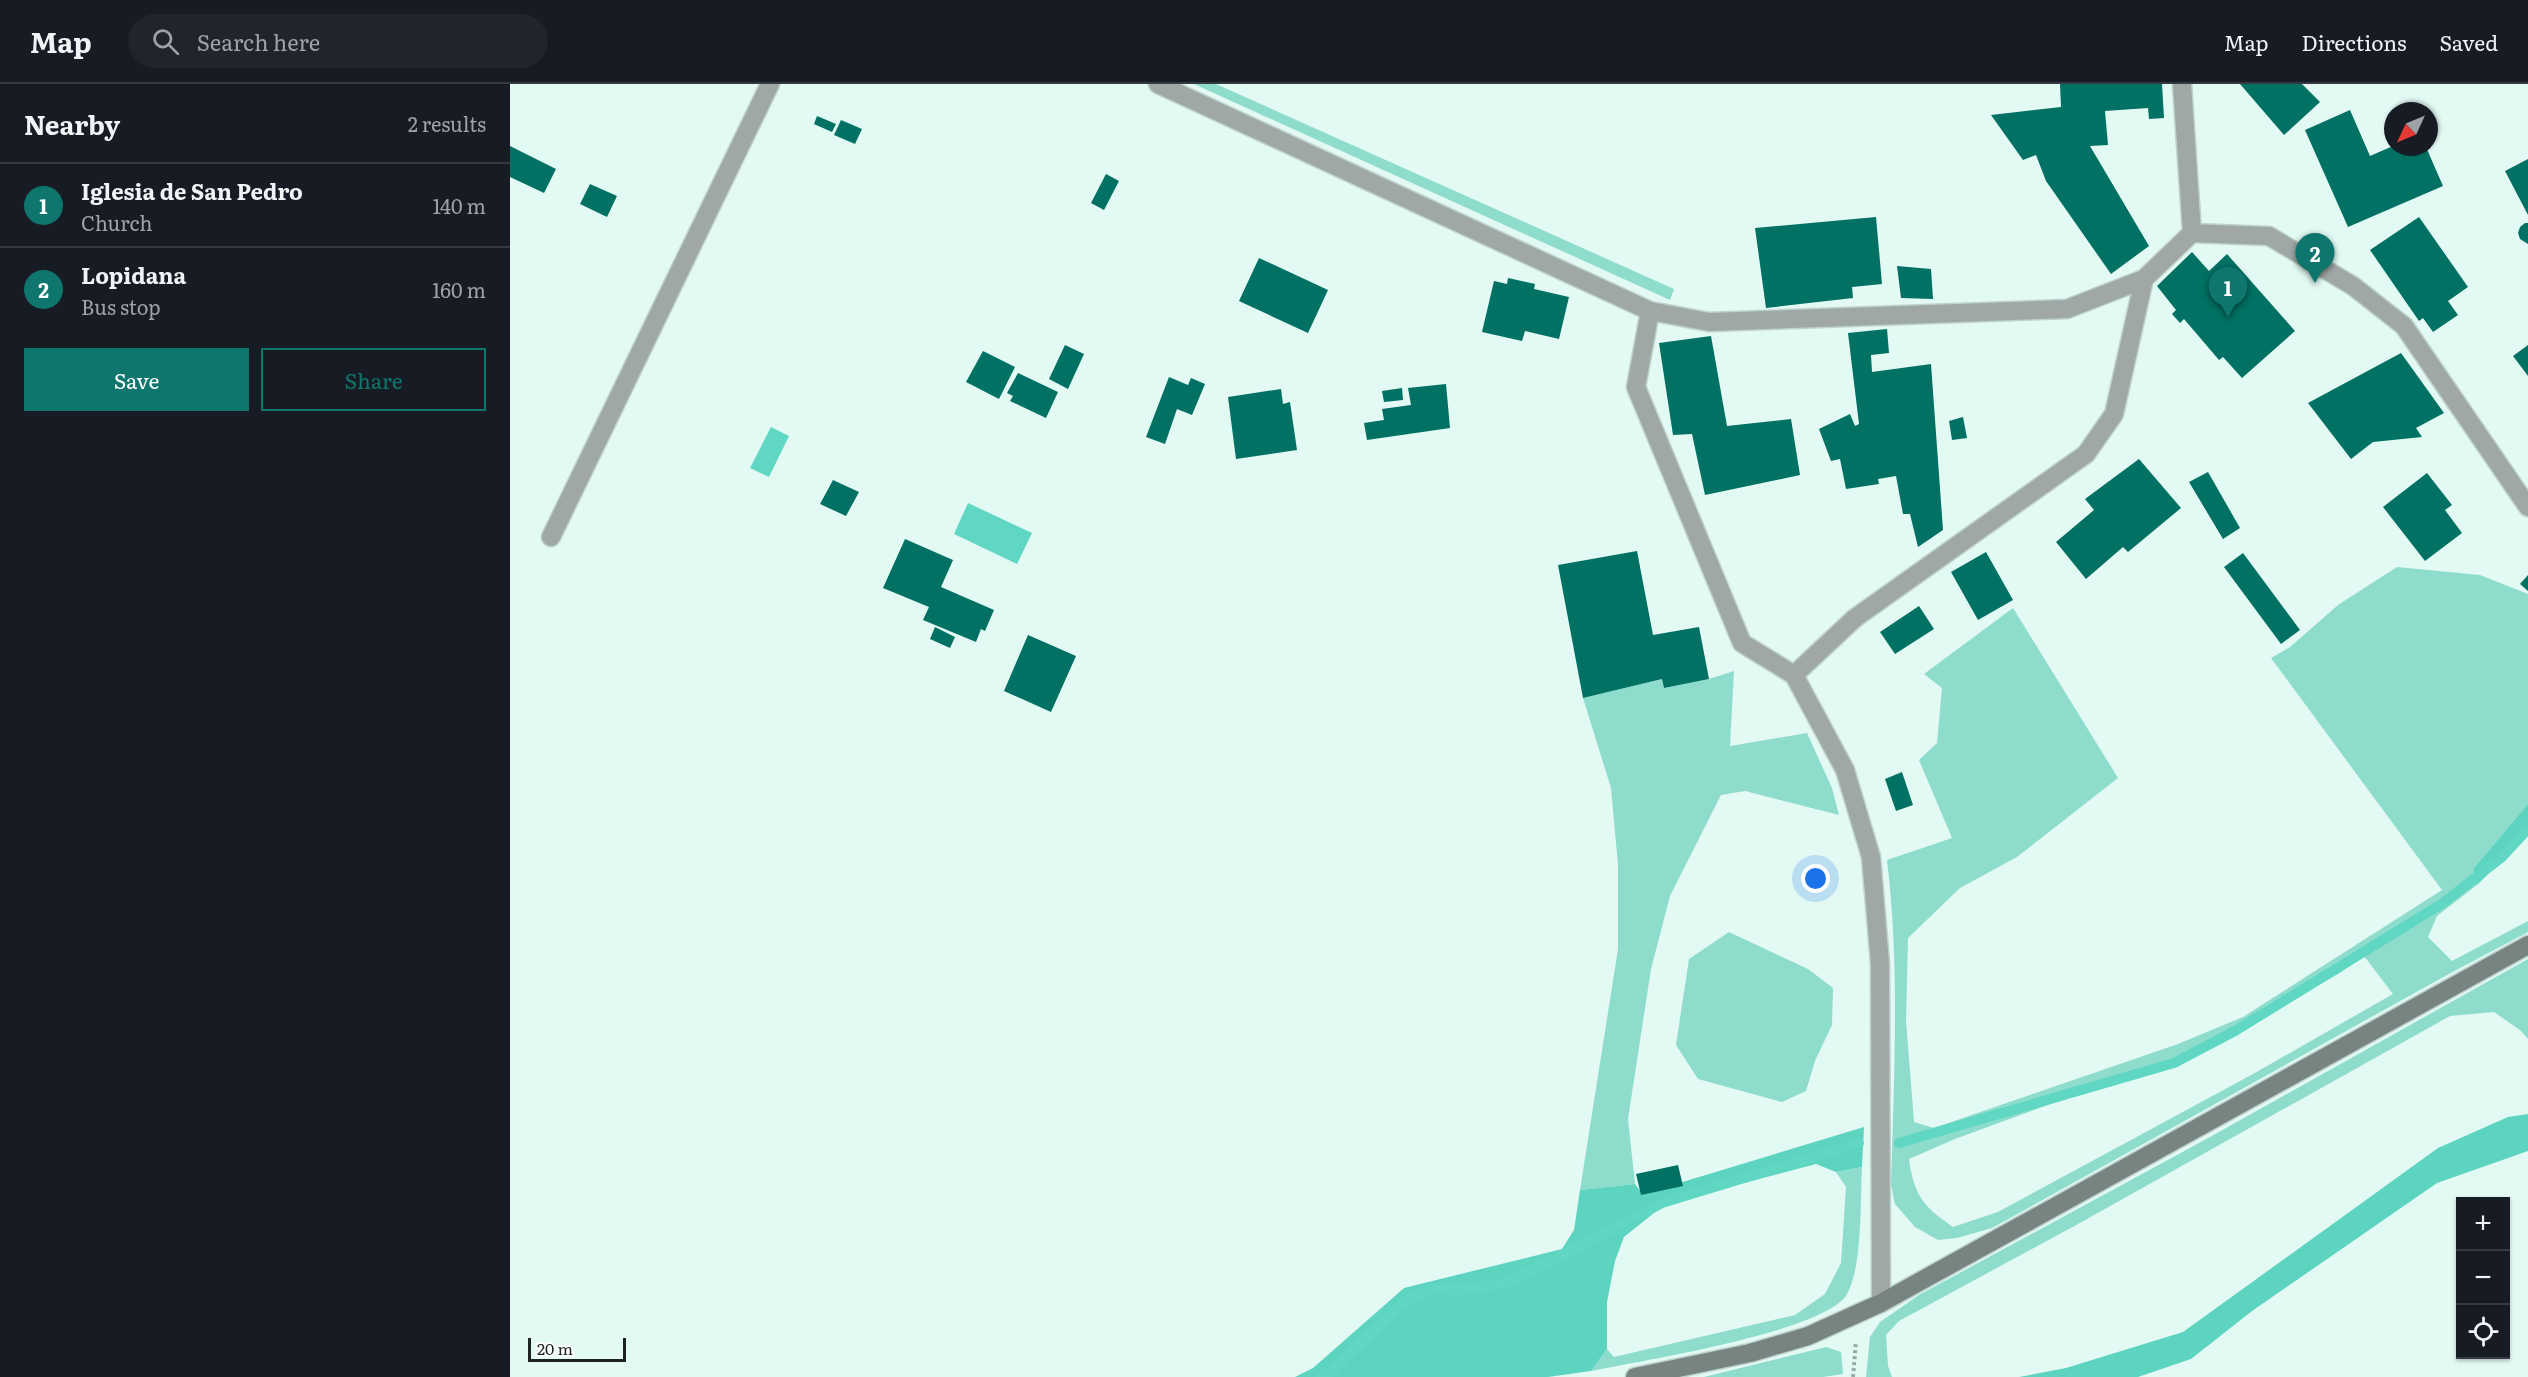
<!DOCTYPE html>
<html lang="en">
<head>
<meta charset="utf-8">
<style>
  body { margin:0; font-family:Literata,serif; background:#20242c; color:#f1f3f6 }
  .controls { position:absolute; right:18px; bottom:18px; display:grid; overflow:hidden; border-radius:0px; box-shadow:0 2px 4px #0004 }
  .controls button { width:54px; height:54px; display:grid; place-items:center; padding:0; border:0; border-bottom:2px solid #363941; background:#171b24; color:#f1f3f6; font:30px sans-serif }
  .compass { position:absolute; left:1874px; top:18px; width:54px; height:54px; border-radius:50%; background:#171b24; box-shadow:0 2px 4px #0004; rotate:226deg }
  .scale { position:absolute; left:18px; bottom:15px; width:98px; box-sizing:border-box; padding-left:6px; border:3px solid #1c2422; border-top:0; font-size:16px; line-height:21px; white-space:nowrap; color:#1c2422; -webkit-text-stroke:4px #fff; paint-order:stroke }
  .you { position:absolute; left:1306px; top:795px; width:21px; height:21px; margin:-15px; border:4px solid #fff; border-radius:50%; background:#1a73e8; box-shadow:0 0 0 9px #1a73e833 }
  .badge { display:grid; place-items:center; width:39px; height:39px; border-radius:50%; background:#0f766e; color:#fff; font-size:20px; font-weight:700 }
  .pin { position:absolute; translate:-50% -50px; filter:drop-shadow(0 2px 3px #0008) }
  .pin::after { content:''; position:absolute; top:32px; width:21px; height:18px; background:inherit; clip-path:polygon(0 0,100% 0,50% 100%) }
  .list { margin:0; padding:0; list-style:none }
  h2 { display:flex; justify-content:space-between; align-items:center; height:78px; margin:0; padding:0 24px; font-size:26px }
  h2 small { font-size:20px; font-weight:400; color:#9ea1a6 }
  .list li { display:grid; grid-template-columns:39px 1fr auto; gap:18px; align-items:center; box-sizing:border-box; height:84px; padding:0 24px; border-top:2px solid #363941 }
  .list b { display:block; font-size:22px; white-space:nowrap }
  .list p { margin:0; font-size:20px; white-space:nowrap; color:#9ea1a6 }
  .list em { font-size:20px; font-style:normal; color:#9ea1a6 }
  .actions { display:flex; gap:12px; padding:18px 24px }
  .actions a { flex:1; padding:14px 0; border:2px solid #0f766e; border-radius:0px; text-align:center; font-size:21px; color:#0f766e }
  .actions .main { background:#0f766e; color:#fff }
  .icon { flex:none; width:33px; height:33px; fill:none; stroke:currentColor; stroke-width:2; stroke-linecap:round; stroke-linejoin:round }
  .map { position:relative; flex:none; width:2018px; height:1293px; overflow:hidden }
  header { display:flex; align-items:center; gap:36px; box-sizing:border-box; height:84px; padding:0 30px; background:#171b24; border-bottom:2px solid #363941 }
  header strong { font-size:28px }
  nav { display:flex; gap:33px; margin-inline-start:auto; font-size:21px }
  .search { width:420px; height:54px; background:#20242c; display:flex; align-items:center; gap:15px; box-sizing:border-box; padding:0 21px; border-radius:33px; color:#9ea1a6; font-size:22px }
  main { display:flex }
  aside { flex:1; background:#171b24 }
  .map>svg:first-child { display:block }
</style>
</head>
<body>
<header>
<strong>Map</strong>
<div class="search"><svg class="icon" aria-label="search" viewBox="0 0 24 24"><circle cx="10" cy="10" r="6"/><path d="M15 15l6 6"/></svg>Search here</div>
<nav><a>Map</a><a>Directions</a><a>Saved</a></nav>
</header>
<main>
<aside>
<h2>Nearby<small>2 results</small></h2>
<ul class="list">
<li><span class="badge">1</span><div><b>Iglesia de San Pedro</b><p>Church</p></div><em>140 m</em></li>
<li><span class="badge">2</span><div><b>Lopidana</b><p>Bus stop</p></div><em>160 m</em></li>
</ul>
<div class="actions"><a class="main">Save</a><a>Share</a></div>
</aside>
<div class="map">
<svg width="2018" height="1293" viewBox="0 0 2018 1293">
  <rect width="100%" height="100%" fill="#e3f9f4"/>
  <path fill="#8edccc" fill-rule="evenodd" d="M684 0H706L1164 205 1160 216Z
    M1887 483 1970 491 2018 510V720L1963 785 1967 801 1927 832 1918 853 1942 877 2018 837V848L1937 891 1482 1144 1447 1154 1428 1156 1405 1143 1385 1120 1381 1101C1384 993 1390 883 1377 776L1442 754 1409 676 1427 659 1432 604 1414 590 1503 524 1608 694 1507 773 1450 804 1398 854 1396 937 1404 1038 1424 1044 1668 960 1733 933 1932 806 1761 574 1780 563 1828 521ZM1854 872 1883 910 1743 990 1488 1128 1443 1143C1414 1123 1404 1112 1399 1075L1445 1055 1595 1000 1683 972 1828 890Z
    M1224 587 1220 662 1297 649 1322 704 1329 731 1235 707 1211 711 1160 812 1141 885 1118 1035 1125 1100 1070 1106 1108 865V781L1101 704 1073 614 1152 595 1154 604 1199 595Z
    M1219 848 1298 885 1323 904 1322 941 1305 977 1296 1007 1272 1018 1188 995 1166 961 1179 875Z
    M2018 875V955L2010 946 1984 928 1940 932 1568 1140 1389 1237 1376 1251 1378 1282 1382 1293H1356L1360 1253 1370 1238 1409 1211 1700 1053Z
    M1352 1083C1350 1117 1353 1181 1337 1210 1316 1248 1128 1277 1081 1287L1097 1265 1104 1273 1285 1231 1315 1210 1331 1179 1336 1103 1326 1088Z
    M1316 1263 1331 1268 1333 1290 1313 1293H1194Z"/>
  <path fill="#5cd4bf" d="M2018 720V750L1967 801 1963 785Z
    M2018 1030V1067L1927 1099 1742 1227 1681 1275 1628 1293H1509L1556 1284 1673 1248 1928 1064 1998 1033Z
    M1354 1043 1352 1083 1326 1088 1306 1080 1155 1120 1114 1153 1105 1177 1097 1218V1265L1081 1287 1038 1293H785L803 1284 894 1204 1052 1165 1064 1146 1070 1106 1125 1100 1133 1110Z"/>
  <path fill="#60d7c3" d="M261 343 279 352 259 393 240 384Z
    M458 419 522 449 507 480 444 450Z"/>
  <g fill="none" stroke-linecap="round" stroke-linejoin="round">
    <path stroke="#60d7c3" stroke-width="10" d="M1389 1059 1664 979 1725 947 1933 819 1992 773 2018 745
      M812 1293 824 1285 889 1222 919 1205 954 1206 999 1198 1152 1119 1349 1059"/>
  </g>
  <path fill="#007163" d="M1550 0H1652L1654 34 1639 35 1638 24 1595 27 1598 61 1580 62 1639 162 1601 190 1536 97 1526 71 1513 76 1481 31 1551 23Z
    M1730 0H1792L1810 18 1774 51Z
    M1840 26 1860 72 1883 62 1916 63 1933 102 1838 143 1795 46Z
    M307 32 326 40 322 48 304 40Z
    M331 36 352 45 345 60 324 51Z
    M0 62 46 85 34 109 0 93Z
    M2018 75V131L1995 87Z
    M596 90 609 97 594 126 581 119Z
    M80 100 107 112 97 133 70 120Z
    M1366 133 1372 200 1342 203 1343 214 1256 224 1245 144Z
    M1909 133 1958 203 1938 217 1948 231 1923 248 1913 234 1909 237 1860 166Z
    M2015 139H2018V160L2010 155 2008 149 2010 143Z
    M1682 168 1699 187 1717 170 1785 247 1732 294 1713 273 1709 276 1674 235 1670 239 1662 230 1666 226 1647 202Z
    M749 174 818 206 798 249 729 217Z
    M1387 182 1421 185 1423 215 1391 214Z
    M998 194 1025 200 1024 205 1059 213 1049 255 1015 247 1012 257 972 248 984 197 997 200Z
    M1377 245 1379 269 1361 271 1362 288 1421 280 1433 446 1408 463 1400 430H1393L1386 392 1368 395 1369 400 1336 405 1330 375 1321 377 1309 345 1340 330 1345 342 1349 340 1338 249Z
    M1201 252 1217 342 1281 335 1290 391 1195 411 1182 350 1163 351 1149 259Z
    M555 261 574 270 558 305 539 295Z
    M2018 261V292L2003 272Z
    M473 267 505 283 489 315 456 298Z
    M1891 269 1934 329 1906 344 1912 353 1863 358 1841 375 1798 319Z
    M508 289 548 308 536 334 500 317 503 312 497 309Z
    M659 293 678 301 681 294 695 300 682 331 667 325 655 360 636 353Z
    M936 300 940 344 857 356 854 339 874 336 872 325 901 321 898 304Z
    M892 304 893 316 874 318 872 307Z
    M771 305 773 320 780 318 787 366 726 375 718 313Z
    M1453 333 1457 354 1442 356 1439 337Z
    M1629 375 1671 424 1618 468 1613 463 1576 495 1546 458 1584 426 1575 415Z
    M1698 388 1730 444 1713 455 1679 398Z
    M1917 389 1942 421 1935 426 1952 449 1915 477 1873 423Z
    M323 396 349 408 336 432 310 420Z
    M395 455 443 476 431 503 484 526 475 547 471 545 466 558 413 536 419 523 373 504Z
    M1127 467 1143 551 1189 543 1199 595 1154 604 1152 595 1073 614 1048 481Z
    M1476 468 1503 516 1468 536 1441 488Z
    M1733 469 1790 546 1771 560 1714 483Z
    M2018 491V507L2010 500Z
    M1409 522 1424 545 1385 570 1370 548Z
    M425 543 445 553 440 564 420 555Z
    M518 551 566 572 541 628 494 607Z
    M1392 688 1403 721 1386 727 1375 695Z
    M1168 1081 1173 1102 1131 1111 1126 1090Z"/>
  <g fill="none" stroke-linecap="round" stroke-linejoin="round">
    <g stroke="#bfd3ce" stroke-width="21">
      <path id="street" d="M648 0 1140 227 1199 238 1557 225 1634 195 1682 149 1759 152 1843 202 1894 242 2018 423
        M1672 0 1682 149
        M1140 227 1126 303 1232 559 1284 591 1335 686 1361 773 1370 879 1371 1219
        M41 453 260 0
        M1284 591 1345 534 1576 370 1604 330 1634 195"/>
    </g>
    <g stroke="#bfd3ce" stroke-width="21">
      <path id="secondary" d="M1125 1293 1240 1269 1298 1252 1371 1219 2018 861"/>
    </g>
    <path stroke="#99aaa6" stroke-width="4" stroke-dasharray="3 3" stroke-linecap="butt" d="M1343 1293 1346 1257"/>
    <use href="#street" stroke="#9fa8a6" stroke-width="18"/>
    <use href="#secondary" stroke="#778481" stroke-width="18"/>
  </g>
</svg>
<div class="controls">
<button>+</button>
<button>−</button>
<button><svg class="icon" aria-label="locate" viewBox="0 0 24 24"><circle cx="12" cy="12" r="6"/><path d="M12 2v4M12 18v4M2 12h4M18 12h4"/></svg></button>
</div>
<svg class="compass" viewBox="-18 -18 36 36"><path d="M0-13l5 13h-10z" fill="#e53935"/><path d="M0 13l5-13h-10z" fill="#9ea1a6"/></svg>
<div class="scale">20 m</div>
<div class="you"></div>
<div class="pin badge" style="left:1718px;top:233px">1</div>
<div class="pin badge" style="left:1805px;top:199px">2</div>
</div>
</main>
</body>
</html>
